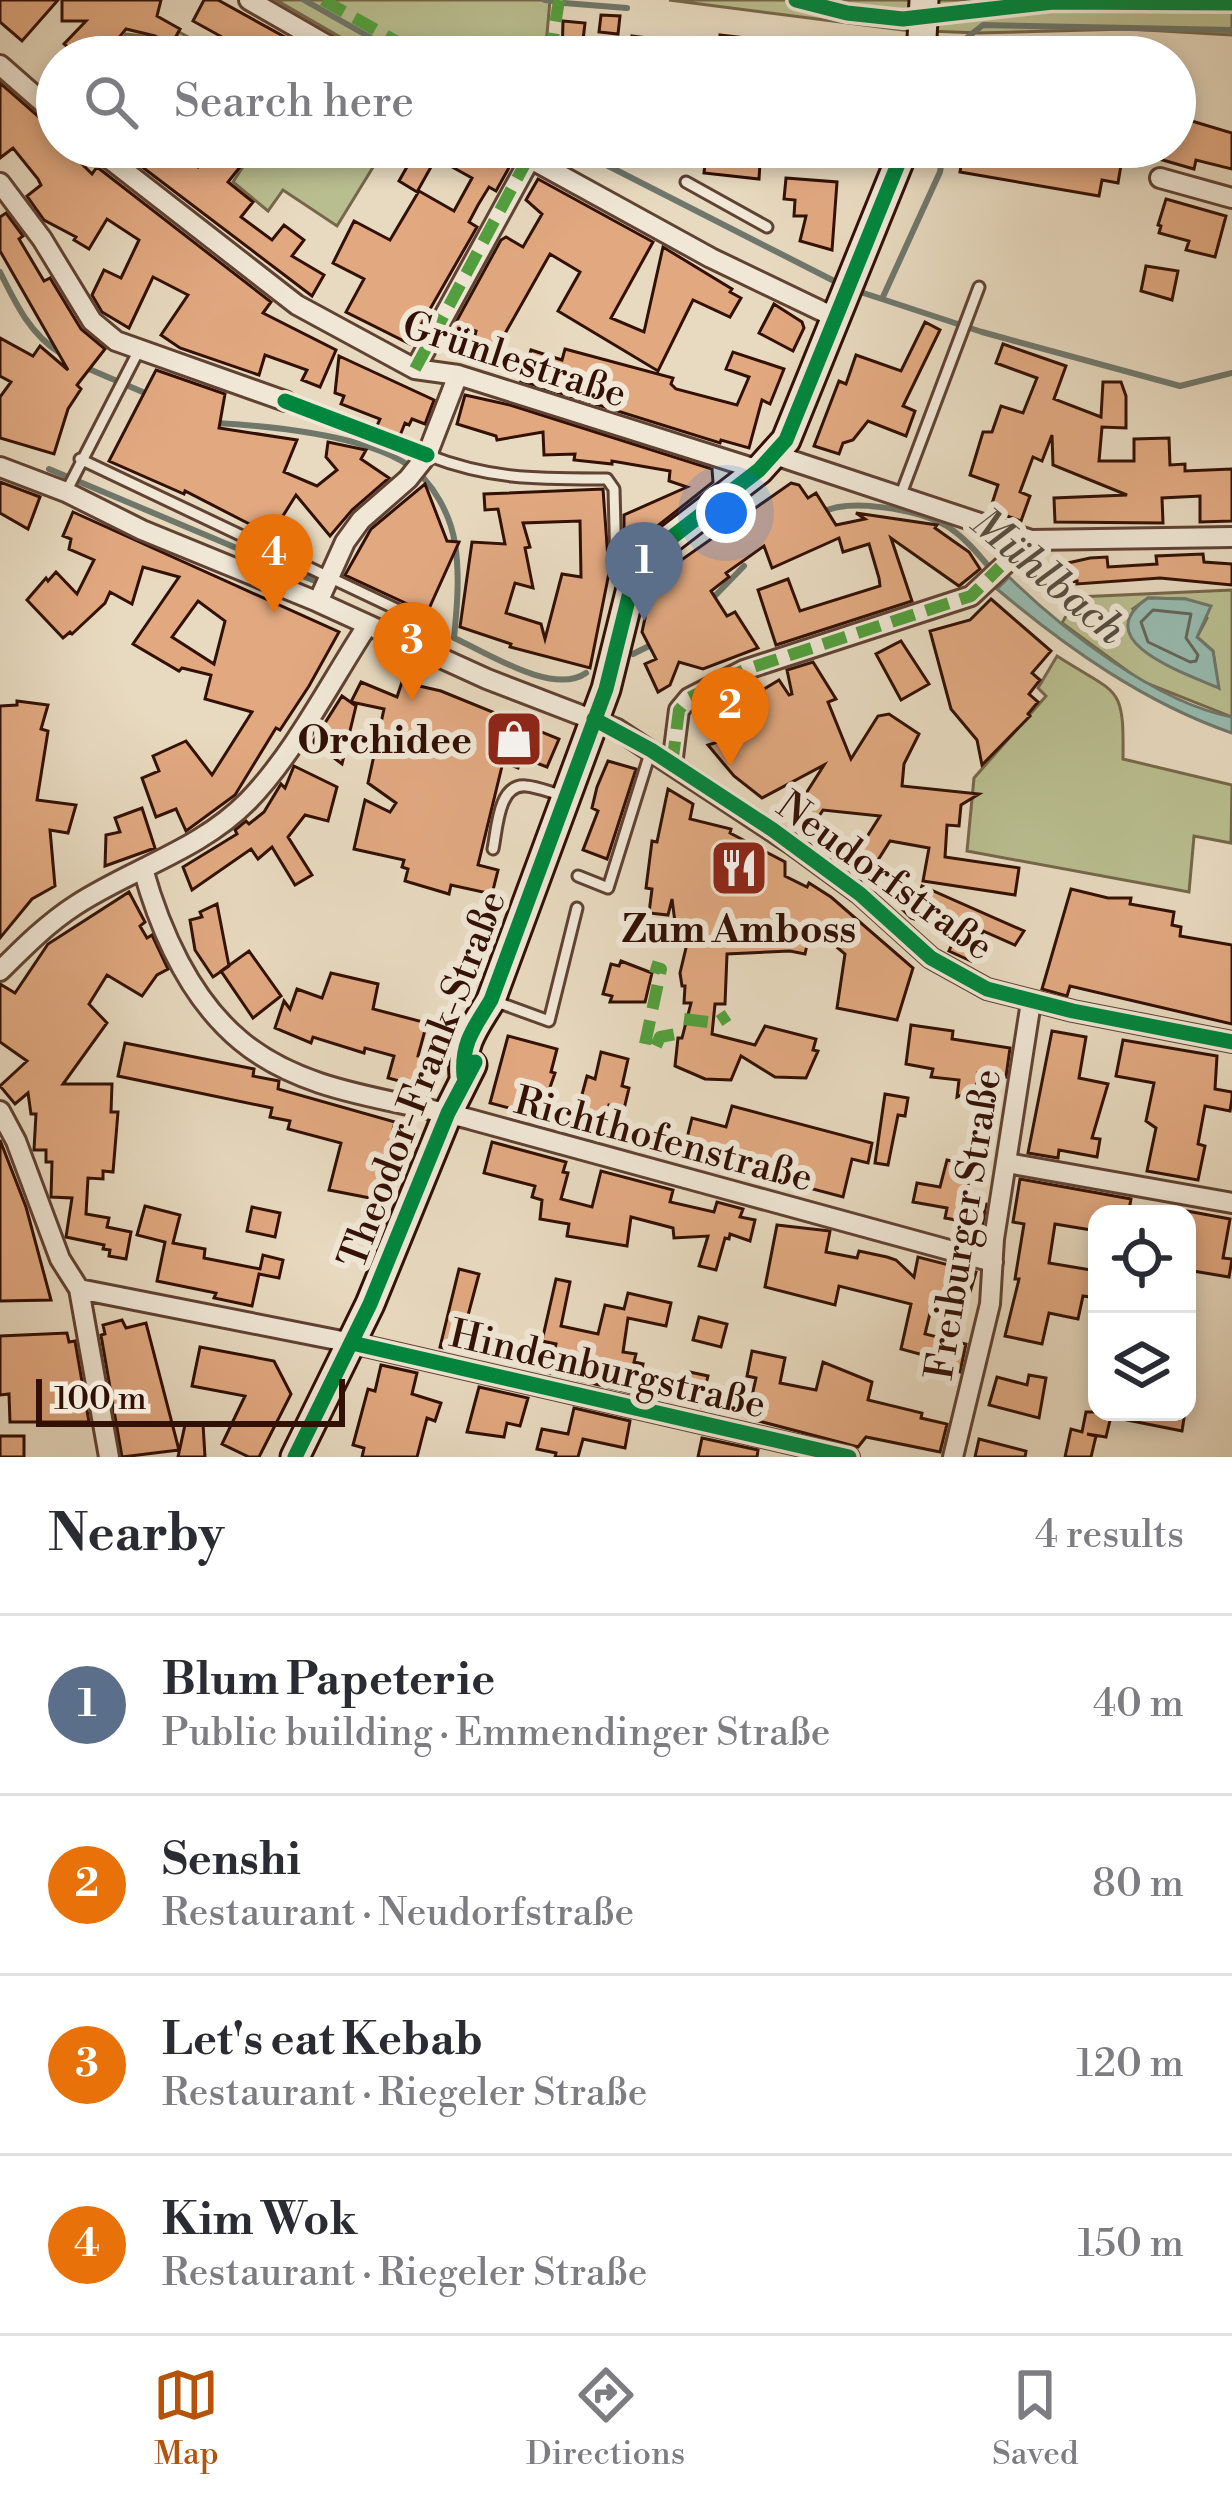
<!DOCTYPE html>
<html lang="en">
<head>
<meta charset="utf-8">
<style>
  body { margin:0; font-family:"Libre Bodoni",serif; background:#f7f7f7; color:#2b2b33 }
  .controls { position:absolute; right:36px; bottom:36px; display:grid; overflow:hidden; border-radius:24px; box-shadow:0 6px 18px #0003 }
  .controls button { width:108px; height:108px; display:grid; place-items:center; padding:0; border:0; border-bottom:3px solid #e1e1e2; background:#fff; color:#2b2b33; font:60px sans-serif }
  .scale { position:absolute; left:36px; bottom:30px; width:309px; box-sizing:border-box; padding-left:12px; border:6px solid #321004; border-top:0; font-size:33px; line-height:42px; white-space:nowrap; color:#321004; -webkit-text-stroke:9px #f0e7d6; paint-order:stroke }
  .you { position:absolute; left:726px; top:513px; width:42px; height:42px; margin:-30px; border:9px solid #fff; border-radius:50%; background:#1a73e8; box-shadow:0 0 0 18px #1a73e833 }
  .badge { display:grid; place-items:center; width:78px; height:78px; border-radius:50%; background:#b45309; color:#fff; font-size:39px; font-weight:700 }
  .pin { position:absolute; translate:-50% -99px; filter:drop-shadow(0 3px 6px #0008) }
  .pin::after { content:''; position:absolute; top:63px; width:42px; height:36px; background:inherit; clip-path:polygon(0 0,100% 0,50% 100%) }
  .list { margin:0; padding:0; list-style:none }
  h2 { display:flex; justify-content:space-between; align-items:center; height:156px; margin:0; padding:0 48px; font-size:51px }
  h2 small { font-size:39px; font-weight:400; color:#7c7c81 }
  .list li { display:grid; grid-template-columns:78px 1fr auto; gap:36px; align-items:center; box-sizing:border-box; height:180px; padding:0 48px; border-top:3px solid #e1e1e2 }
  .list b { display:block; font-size:45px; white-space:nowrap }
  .list p { margin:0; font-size:39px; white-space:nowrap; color:#7c7c81 }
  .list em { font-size:39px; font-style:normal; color:#7c7c81 }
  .icon { flex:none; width:66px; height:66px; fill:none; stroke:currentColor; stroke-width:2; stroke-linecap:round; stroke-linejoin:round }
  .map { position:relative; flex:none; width:1232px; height:1457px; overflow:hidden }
  .search { position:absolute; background:#fff; box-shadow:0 6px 18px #0003; left:36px; right:36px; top:36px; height:132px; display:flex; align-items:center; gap:30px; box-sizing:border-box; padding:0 42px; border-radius:66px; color:#7c7c81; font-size:45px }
  .sheet { height:876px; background:#fff }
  nav { display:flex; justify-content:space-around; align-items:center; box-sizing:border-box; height:168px; border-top:3px solid #e1e1e2; background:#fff; font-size:33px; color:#7c7c81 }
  nav a { display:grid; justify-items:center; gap:6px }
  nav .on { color:#b45309 }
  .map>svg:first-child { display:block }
</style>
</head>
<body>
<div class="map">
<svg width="1232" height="1457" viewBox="0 0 1232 1457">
  <rect width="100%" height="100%" fill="#e8dac0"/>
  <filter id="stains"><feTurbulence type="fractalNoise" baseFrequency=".00167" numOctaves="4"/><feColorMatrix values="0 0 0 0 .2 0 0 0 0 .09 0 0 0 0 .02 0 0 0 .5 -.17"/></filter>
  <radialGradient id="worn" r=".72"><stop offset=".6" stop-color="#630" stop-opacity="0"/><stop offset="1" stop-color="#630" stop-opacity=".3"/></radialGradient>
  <path fill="#b9be90" stroke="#76674a" stroke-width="3" fill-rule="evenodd" d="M276 0H550L545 57H375Z
    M669 0H1232V35L1128 29 978 33 903 30Z
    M179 32 225 57H111L126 34 152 37 171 46Z
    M225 147H357L378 159 337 226 283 190 268 211 233 182 248 159Z
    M1232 590V717L1141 681 1062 623 1077 597ZM1148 598 1186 599 1207 618 1197 637 1213 651 1218 687 1133 609Z
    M1057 656C1119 696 1124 683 1123 759L1232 785 1231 843 1194 836 1189 892 967 851 974 778 1046 696 1038 688Z"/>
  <path fill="#97bbb0" stroke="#6f776b" stroke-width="3" d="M1009 577C1063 630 1157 703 1232 717V733C1145 703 1067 648 997 589Z
    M1148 598 1186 599 1211 606 1197 637 1213 651 1219 688C1187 674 1085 641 1148 598Z"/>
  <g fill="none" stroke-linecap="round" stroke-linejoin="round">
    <path stroke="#64665a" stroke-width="3" d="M1153 610 1191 614 1186 638 1198 655 1196 661 1190 662 1148 642 1141 622Z"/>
    <path stroke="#6f776b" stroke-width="6" d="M304 0 405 57
      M545 0 553 1
      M564 3 627 8
      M957 57 959 44 983 25 1232 30
      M571 147 842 285
      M0 272C16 304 30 334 60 353
      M854 290 882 299 940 172 944 147
      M882 299 982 332 1180 386 1232 373
      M82 366 145 393
      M216 423C270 426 363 435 408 465 433 481 451 516 455 544 460 575 457 607 454 638 488 653 553 696 586 673
      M49 469 322 584
      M821 513C849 497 917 510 945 525 964 536 980 556 994 573
      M709 602 744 566
      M633 654 649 646"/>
  </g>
  <path fill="#e2a981" stroke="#321004" stroke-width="3" fill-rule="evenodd" d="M0 0H58L22 41 0 22Z
    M62 0H161L157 16 180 29 171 45 155 36 126 29 103 57H94L85 49 79 57 64 44 86 21H62Z
    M204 0H218L321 57H258L193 21Z
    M601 15 620 16 618 34 599 32Z
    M563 21 585 23 581 57H562Z
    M720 35 773 41 772 57H718Z
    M632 36 664 40 662 57H629Z
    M0 83 48 125 57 128V147H65L92 174 97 167 271 302 263 313 336 350 320 387 302 380 307 370 265 355 259 375 180 348 161 335 188 295 153 277 129 328 102 312 92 295 104 270 121 278 139 240 107 219 89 249 74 240 76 237 44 220 27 196 41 185 38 179 13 148 0 158Z
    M1175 116 1232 133V169L1196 160 1194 169 1138 153 1139 147H1175Z
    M137 147H172L198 167 214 147H223L244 162 228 182 253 202 241 217 272 240 284 225 304 240 292 256 324 275 312 296 129 157Z
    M394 147H480L511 164 496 191 489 187 478 205 469 222 477 227 410 344 346 312 364 279 333 263 354 221 390 240 419 191 454 211 472 178 436 158 417 192 399 181 412 158Z
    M711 147H761L759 179 704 173 706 155 710 156Z
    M964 147H1124L1118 183 1102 180 1099 196 960 172Z
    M786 178 837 182 832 250 800 241 806 216H794L795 200 784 199Z
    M538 179 653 242 611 318 644 332 663 247 732 289 730 292 741 298 730 317 693 300 658 371 558 311 580 272 550 254 503 337 499 336 494 351 473 345 476 331 465 328 459 341 449 335 501 240 506 237 523 247 542 214 526 200Z
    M1166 199 1226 216 1215 257 1186 250 1189 241 1159 233 1161 226 1158 225Z
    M6 213 23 236 19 239 44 281 50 278 81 329 105 349 77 385 81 389 68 409 54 454 0 438V397L11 382 0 376V338L33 356 40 346 68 370 0 251V217Z
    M1146 266 1178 271 1172 300 1141 291Z
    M774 304 802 322 804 328 793 351 759 333Z
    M925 322 940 330 903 406 915 411 906 436 868 421 853 440 843 443 839 454 814 446 839 381 846 384 856 355 901 371Z
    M1003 344 1066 366 1054 399 1101 417 1103 382H1121L1126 396V428L1102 427 1099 461H1134V439L1169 438 1170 465 1185 464V471L1232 469V521L1200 522V496L1162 498 1163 523 1055 522 1054 498 1127 495 1053 465 1052 435 1042 461 1033 457 1020 492 1030 496 1021 521 990 510 998 485 970 475 983 432H992L1001 406 1023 413 1037 378 996 363Z
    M565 349 673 378 671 384 676 389 737 405 749 377 726 369 733 352 784 369 770 404 762 400 749 448 721 440 720 443 521 381 531 350 562 360Z
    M339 356 434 400 425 424 412 419 409 425 405 423 399 438 376 428 380 419 341 404 344 396 335 393Z
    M156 370 225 394 219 428 297 440 284 472 317 486 337 470 326 457 328 442 366 450 361 459 389 478 352 510 330 536 296 495 271 535 185 491 184 494 109 461Z
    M465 395 510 405 712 469 713 482 655 528 624 541V515L687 487 669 481 670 471 612 461V464L574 460 575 454 544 455 543 432 497 440 496 436 457 424Z
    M0 482 40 497 28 529 0 513Z
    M791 483 799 485 808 498 816 493 836 525 865 519 856 513 937 525 935 528 969 552 980 569 959 586 891 538 912 601 776 645 758 590 788 579 800 611 880 586 879 578 869 544 843 552 839 538 772 568 764 546 726 573 729 577 711 591 727 616 735 612 758 648 703 669 679 662 670 685 658 692 645 664 656 659 642 632 650 595 674 580 667 570Z
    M425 484 447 541 459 542 427 613 345 575 371 529Z
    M603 489 609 573 590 668 510 647 511 644 460 627 472 542 505 544 498 509 485 510 484 494ZM580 521 581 577 562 574 545 639 541 624 506 613 515 583 533 588 525 548 530 547 523 523Z
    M73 512 339 632 309 686 280 730 276 728 235 795 186 831 176 809 156 817 142 778 159 771 153 756 186 741 212 775 252 712 205 699 211 675 182 668 179 671 133 644 179 577 143 567 132 604 110 592 105 603 72 634 70 632 63 638 27 600 46 578 48 581 56 572 77 594 94 560 69 549 71 539 63 536ZM198 601 225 621 214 664 172 637Z
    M1203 554 1204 562 1232 564V585L1160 578 1077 584V581L1044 587 1041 569 1090 558 1107 557 1108 567 1157 564 1156 556Z
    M991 599 1051 651 1032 673 1040 680 1029 694 1038 702 1028 714 1030 716 982 765 977 740 951 709 930 631 970 620Z
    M901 641 929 684 901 700 876 654Z
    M813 662 836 699 828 702 851 759 878 716 889 714 919 734 904 764 902 786 979 794 961 805 959 826 947 825 945 857 1019 868 1015 895 923 881 929 848 890 841 873 868 855 856 880 816 823 810 810 830 791 817 824 765 762 798 734 776 708 745 721 741 713 720 779 680 789 695 792 694 787 670Z
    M361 682 397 697 402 682 441 691 559 739 547 767 521 757 518 768 503 762 478 865 498 870 492 894 451 885 449 894 405 881 408 869 402 867 404 860 354 849 365 800 390 812 396 803 368 783 384 709 351 702Z
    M342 696 356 706 342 764 313 742Z
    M17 701 48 705 41 729 48 731 37 800 76 805 68 833 50 830 55 886 32 899 0 938V706L17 705Z
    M608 761 636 769 607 859 583 850 598 811 592 808 597 787Z
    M294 766 337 787 328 821 305 815 288 837 312 875 295 885 272 847 258 859 251 849 192 890 183 867 237 834 235 830 246 821 249 824 264 812 281 784 285 788Z
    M668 789 693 804 690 819 731 829 730 833 785 862V876L807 887 809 883 831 897 913 968 897 1020 837 1008 845 954 831 942 809 936 805 954 790 951 727 954 725 1004H715L712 1034 755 1045 765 1026 816 1039 813 1050 818 1051 806 1078 775 1077 741 1056 731 1080 705 1079 675 1066 678 1038H682L691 1003H684L685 986H682L680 973 690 931 676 930 672 899 668 915 649 913 652 889 646 888 652 841 657 842Z
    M142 808 155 848 105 866 106 835 120 832 115 818Z
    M903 882 920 892 922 886 1024 931 1015 945 983 931 971 961 949 951 957 933 911 918 893 900Z
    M1071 889 1108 898H1131L1130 904 1174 912 1172 925 1181 927 1180 936 1232 945V1024L1070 986 1067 996 1042 989Z
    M129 892 145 922 140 926 147 938 152 935 168 969 157 975 142 996 107 975 89 1004 107 1023 63 1084H112L111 1112H118L113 1172 103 1171V1179L88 1178 86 1214 109 1218 107 1227 131 1232 126 1259 109 1256 110 1250 103 1249 104 1245 66 1237 72 1198 51 1197 52 1162H46V1150H34L36 1114H31L28 1093 15 1104 0 1086 27 1061 0 1042V984L15 993 48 944Z
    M217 904 229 966 213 977 195 950 190 920 202 917 200 912Z
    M249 951 281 996 253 1018 221 971Z
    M621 961 652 973 645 1002H610L612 996 603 994 611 964 619 966Z
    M331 973 378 984 373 1009 427 1023 418 1056 426 1058 418 1086 388 1078 394 1056 365 1048 364 1053 313 1037 311 1043 275 1028 284 1001 290 1009 297 989 322 998Z
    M911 1025 953 1031 952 1039 1010 1048 1006 1077 978 1073 976 1088 957 1097 959 1080 931 1077 933 1069 906 1064Z
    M1052 1031 1086 1037 1079 1078 1108 1084 1092 1138 1100 1139 1097 1157 1059 1150 1058 1158 1028 1153Z
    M508 1036 557 1049 551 1072 555 1073 540 1116 490 1103Z
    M1123 1040 1217 1056 1215 1089 1232 1092V1098L1230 1111 1205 1106 1198 1144 1205 1146 1198 1180 1147 1171 1156 1128 1146 1121 1154 1083 1116 1076Z
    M125 1043 254 1069 253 1076 279 1081 278 1089 395 1122 375 1199 329 1190 341 1143 288 1129 290 1121 270 1117 272 1108 118 1076Z
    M601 1052 628 1059 622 1086 629 1088 624 1109 609 1105 601 1136 573 1128 587 1076 595 1079Z
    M885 1094 908 1098 905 1116 898 1115 888 1165 875 1163Z
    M732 1106 872 1143 868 1163 852 1159 843 1197 809 1188 813 1175 777 1165 773 1179 683 1154 692 1118 726 1127Z
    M0 1140 26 1207 51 1300 0 1301Z
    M492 1142 566 1162 563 1172 568 1173 561 1199 592 1207 601 1171 673 1190 670 1202 714 1212 717 1202 743 1209 740 1217 755 1220 750 1241 730 1234 729 1239 725 1238 716 1270 699 1266 708 1236 674 1238 673 1228 631 1217 627 1246 567 1236 569 1224 540 1219 542 1200 532 1197 535 1186 484 1173Z
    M947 1160 972 1165 965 1201 986 1204 981 1235 954 1230 956 1220 945 1218 947 1208 913 1202 917 1183 940 1187Z
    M1020 1179 1131 1199 1128 1214H1097V1231L1055 1224 1049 1263 1097 1271V1298L1083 1296 1078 1319 1049 1313 1042 1344 1005 1336 1019 1279H1015L1024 1224 1013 1222Z
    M145 1206 180 1215 173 1243 205 1249 204 1258 260 1269 263 1255 283 1260 279 1278 259 1274 252 1306 214 1298 216 1293 157 1281 165 1242 137 1235Z
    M252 1207 280 1213 275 1237 247 1231Z
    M1187 1211 1230 1219 1223 1258 1232 1259 1229 1277 1187 1270Z
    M777 1225 830 1231 826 1252 857 1258 859 1251 887 1257 896 1260 914 1277 918 1257 976 1272 965 1309 933 1301 925 1334 966 1344 960 1372 925 1363 927 1356 901 1349 911 1304 839 1286 835 1305 765 1287Z
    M459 1269 479 1274 467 1319 478 1321 471 1354 440 1347Z
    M556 1279 570 1282 561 1326 598 1334 605 1305 624 1309 628 1293 671 1303 666 1326 628 1318 623 1352 636 1354 634 1362 643 1364 636 1394 549 1373 556 1344 542 1341Z
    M699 1317 727 1324 721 1347 693 1340Z
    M122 1320 126 1328 146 1323 179 1450 122 1457 101 1335 105 1334 103 1325Z
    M67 1333 69 1342 75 1341 89 1422H10L9 1394 0 1395V1336Z
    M200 1347 274 1361 291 1394 259 1457H249L222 1444 245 1396 192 1386Z
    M752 1351 785 1358 780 1383 816 1390 823 1362 872 1382 868 1400 922 1413 921 1418 947 1424 940 1452 866 1437 858 1447 747 1418 756 1378 747 1376Z
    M381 1365 417 1373 412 1394 441 1403 435 1421 427 1418 417 1457H362L364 1448 353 1445 368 1389 375 1391Z
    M685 1371 708 1376 700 1407 677 1402Z
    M1029 1375 1046 1378 1039 1418 989 1405 997 1377 1027 1385Z
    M479 1387 528 1398 520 1426 507 1423 504 1437 467 1432Z
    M574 1408 630 1421 625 1448 583 1439 578 1457H555L556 1453 537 1449 542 1429 568 1434Z
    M1086 1412H1112L1106 1437 1087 1434 1096 1436 1091 1457H1065L1071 1429 1082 1432Z
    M1128 1412H1185L1182 1431 1127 1420Z
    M203 1424 205 1457H178L185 1425Z
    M0 1436H24V1457H0Z
    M702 1438 758 1450 757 1457H698Z
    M979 1439 1026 1451 1025 1457H975Z"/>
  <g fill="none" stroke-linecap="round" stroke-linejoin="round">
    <g stroke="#604233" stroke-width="15">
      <path id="service" d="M686 182 767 227
        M427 455C492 480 537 479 607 479L614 489 616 567 629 573
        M80 459 428 624 431 654
        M66 492 138 352
        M901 494 979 287
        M493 849C497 830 498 783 526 786 538 787 552 793 565 796
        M578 876 608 888 651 750
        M494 1001 549 1021 577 908"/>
    </g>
    <g stroke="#604233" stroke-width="24">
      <path id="minor" d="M249 0 348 57
        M0 65 57 115
        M94 147 297 305 415 369 458 375 759 470
        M509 147 711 258 836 318
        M1160 178 1232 198
        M0 183 42 239 92 321 116 341 285 401
        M415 369 530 159
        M775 455 1031 540 1232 537
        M0 467 66 492 142 530 318 602 487 679 617 729 793 845 860 894 931 958 987 989 1073 1011 1232 1042
        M318 602 345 542 361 520 408 479 427 455 458 375
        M672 765 679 710 689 698 744 670 971 596 1031 540
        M143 869C160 930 190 999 241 1041 306 1095 395 1098 473 1120 646 1167 820 1215 993 1262
        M0 971C24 947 48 923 76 905 133 868 200 850 248 801 294 754 331 681 367 626
        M0 1111 16 1141 60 1259 79 1289 109 1457
        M1007 1163 1232 1203
        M79 1289 352 1343 849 1457
        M953 1457 990 1304 994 1239 1031 1002"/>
    </g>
    <g stroke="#321004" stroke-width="33">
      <path id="secondary" d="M921 57 924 0
        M464 1076C461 1042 475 1027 491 1000L606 689 634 576 667 541 759 470 786 440 905 147
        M295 1457 370 1304 448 1113 472 1065"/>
    </g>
    <use href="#service" stroke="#f0e7d6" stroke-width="9"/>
    <use href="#minor" stroke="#f0e7d6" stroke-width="18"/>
    <use href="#secondary" stroke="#f0e7d6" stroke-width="27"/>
    <path stroke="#52a03d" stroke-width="12" stroke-dasharray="24 12" stroke-linecap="butt" d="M323 0 424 57
      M550 57 559 0
      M415 369 534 147
      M672 765 679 710 689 698 744 670 971 596 1000 567
      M684 1019 716 1023 728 1015
      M645 1044 661 969 651 966
      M656 1046 660 1037 681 1033"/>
    <g stroke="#f0e7d6" stroke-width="22">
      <path id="cycleway" d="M796 0 847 13 903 19 1053 2 1232 3
        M285 401 427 455
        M594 719 651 750 773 830 860 894 931 958 987 989 1073 1011 1232 1042
        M464 1076C461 1042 475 1027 491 1000L606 689 634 576 667 541 759 470 786 440 905 147
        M352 1343 849 1457
        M295 1457 370 1304 448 1113 475 1062"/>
    </g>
    <use href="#cycleway" stroke="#00873e" stroke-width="15"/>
  </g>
  <defs>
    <g id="shop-square" transform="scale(3)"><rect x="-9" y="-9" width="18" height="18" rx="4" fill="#8f2418" stroke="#f0e7d6"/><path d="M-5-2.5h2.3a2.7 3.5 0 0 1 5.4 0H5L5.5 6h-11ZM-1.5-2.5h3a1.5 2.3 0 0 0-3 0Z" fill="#fff"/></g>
    <g id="restaurant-square" transform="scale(3)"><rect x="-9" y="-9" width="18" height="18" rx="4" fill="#8f2418" stroke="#f0e7d6"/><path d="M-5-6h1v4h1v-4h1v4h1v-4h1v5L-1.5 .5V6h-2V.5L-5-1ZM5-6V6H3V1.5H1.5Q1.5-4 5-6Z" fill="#fff"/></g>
  </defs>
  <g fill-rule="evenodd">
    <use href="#shop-square" x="514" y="739"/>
    <use href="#restaurant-square" x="739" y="868"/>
  </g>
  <g text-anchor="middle" stroke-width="12" stroke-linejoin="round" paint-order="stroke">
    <g font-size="39" fill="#321004" stroke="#f0e7d6">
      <text transform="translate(515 358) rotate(18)" y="14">Grünlestraße</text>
      <text transform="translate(886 875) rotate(36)" y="14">Neudorfstraße</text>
      <text transform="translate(421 1079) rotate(-69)" y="14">Theodor-Frank-Straße</text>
      <text transform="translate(664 1138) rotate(15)" y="14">Richthofenstraße</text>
      <text transform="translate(962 1224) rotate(-81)" y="14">Freiburger Straße</text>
      <text transform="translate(608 1368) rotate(13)" y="14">Hindenburgstraße</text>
    </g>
    <g font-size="39" font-weight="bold" fill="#321004" stroke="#f0e7d6" text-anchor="end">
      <text x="472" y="753">Orchidee</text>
      <text x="739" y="942" text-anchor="middle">Zum Amboss</text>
    </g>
    <g font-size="42" font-style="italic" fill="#554c40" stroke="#f0e7d6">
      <text transform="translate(1049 575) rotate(40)" y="15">Mühlbach</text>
    </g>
  </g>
  <rect width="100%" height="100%" filter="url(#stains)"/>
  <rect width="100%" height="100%" fill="url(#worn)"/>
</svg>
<div class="controls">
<button><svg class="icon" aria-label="locate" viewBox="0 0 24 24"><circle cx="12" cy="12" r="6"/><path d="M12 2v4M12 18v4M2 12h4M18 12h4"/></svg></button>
<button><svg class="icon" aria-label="layers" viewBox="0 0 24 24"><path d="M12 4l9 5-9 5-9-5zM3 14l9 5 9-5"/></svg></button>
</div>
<div class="scale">100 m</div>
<div class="you"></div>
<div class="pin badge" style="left:644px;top:621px;background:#5c6f8a">1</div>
<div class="pin badge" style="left:730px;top:766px;background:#e8710a">2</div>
<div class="pin badge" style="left:412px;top:701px;background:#e8710a">3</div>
<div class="pin badge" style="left:274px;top:613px;background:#e8710a">4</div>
<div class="search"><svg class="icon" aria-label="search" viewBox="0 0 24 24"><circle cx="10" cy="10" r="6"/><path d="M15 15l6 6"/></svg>Search here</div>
</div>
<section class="sheet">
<h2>Nearby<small>4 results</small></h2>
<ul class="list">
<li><span class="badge" style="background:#5c6f8a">1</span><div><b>Blum Papeterie</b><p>Public building · Emmendinger Straße</p></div><em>40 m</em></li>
<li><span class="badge" style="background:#e8710a">2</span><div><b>Senshi</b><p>Restaurant · Neudorfstraße</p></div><em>80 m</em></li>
<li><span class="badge" style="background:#e8710a">3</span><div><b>Let's eat Kebab</b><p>Restaurant · Riegeler Straße</p></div><em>120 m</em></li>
<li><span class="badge" style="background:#e8710a">4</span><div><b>Kim Wok</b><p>Restaurant · Riegeler Straße</p></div><em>150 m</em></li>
</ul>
</section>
<nav>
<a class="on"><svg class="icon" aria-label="map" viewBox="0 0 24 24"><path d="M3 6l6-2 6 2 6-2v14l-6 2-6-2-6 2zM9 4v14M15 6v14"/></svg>Map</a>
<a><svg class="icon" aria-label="directions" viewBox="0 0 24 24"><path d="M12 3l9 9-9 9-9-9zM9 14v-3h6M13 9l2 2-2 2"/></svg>Directions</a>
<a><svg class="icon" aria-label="saved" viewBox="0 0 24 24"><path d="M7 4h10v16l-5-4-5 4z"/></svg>Saved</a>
</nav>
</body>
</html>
